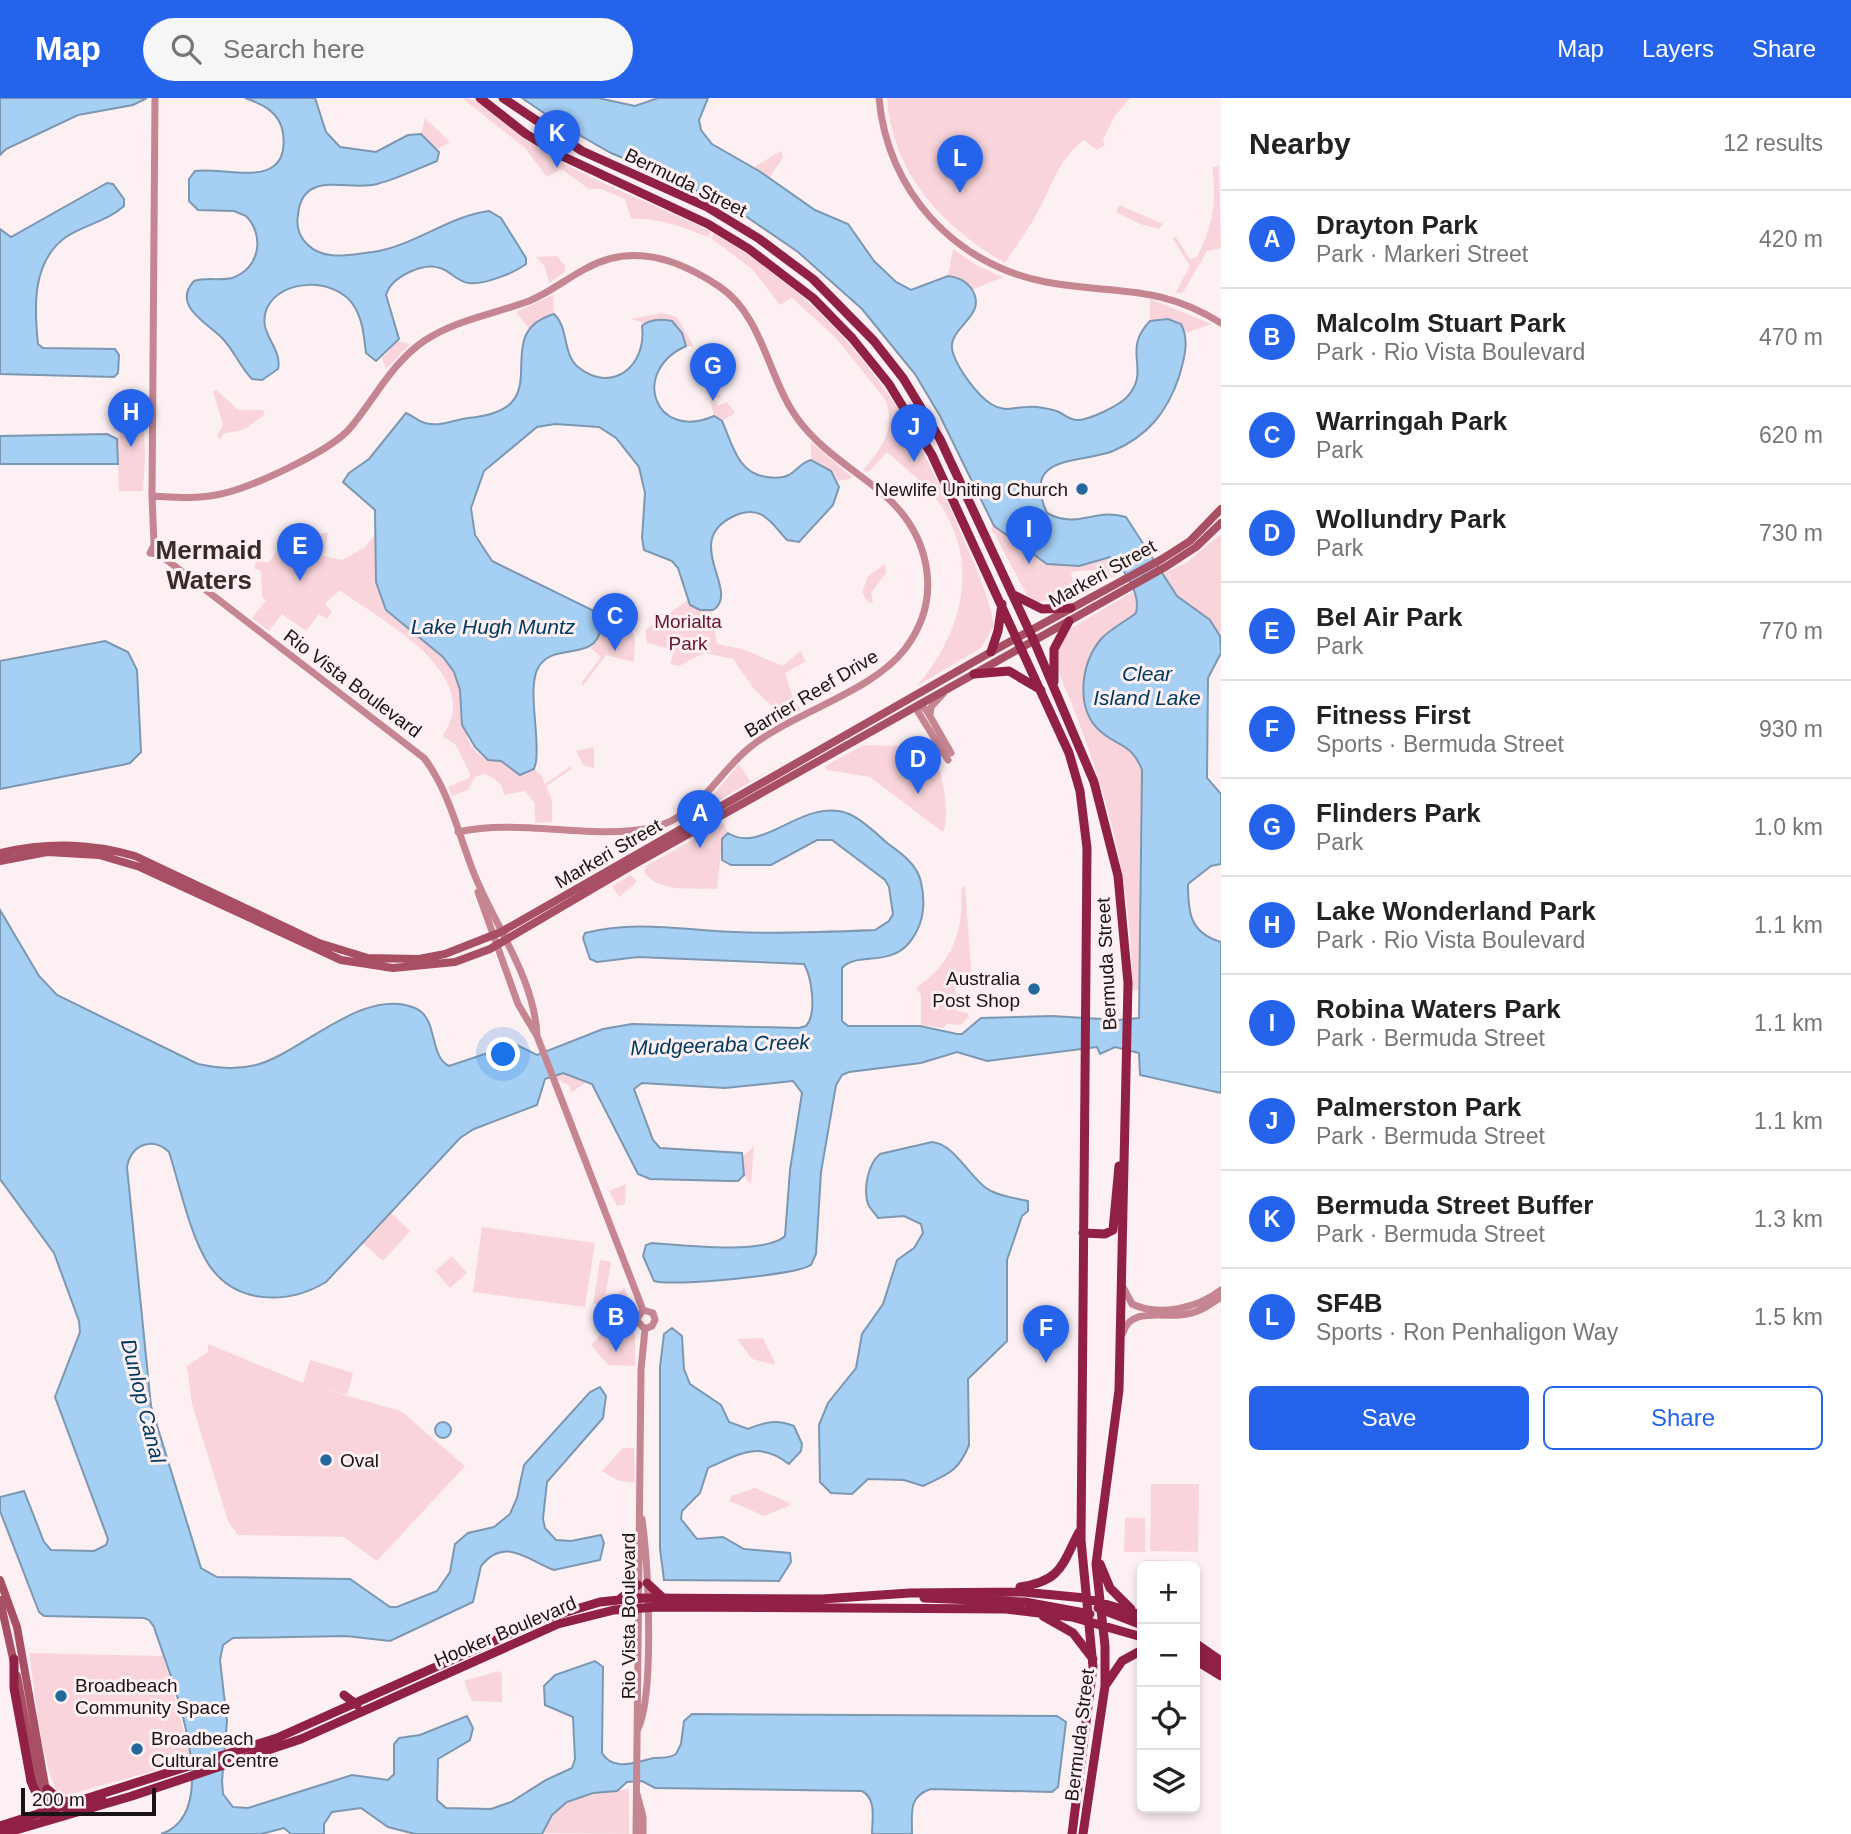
<!DOCTYPE html>
<html lang="en">
<head>
<meta charset="utf-8">
<style>
  body { margin:0; font-family:Helvetica,sans-serif; background:#f6f6f6; color:#222 }
  .controls { position:absolute; right:21px; bottom:21px; display:grid; overflow:hidden; border-radius:10px; box-shadow:0 4px 10px #0003 }
  .controls button { width:63px; height:63px; display:grid; place-items:center; padding:0; border:0; border-bottom:2px solid #e0e0e0; background:#fff; color:#222; font:35px sans-serif }
  .scale { position:absolute; left:21px; bottom:18px; width:135px; box-sizing:border-box; padding-left:7px; border:4px solid #1b1415; border-top:0; font-size:19px; line-height:24px; white-space:nowrap; color:#1b1415; -webkit-text-stroke:5px #fdf0f2; paint-order:stroke }
  .you { position:absolute; left:504px; top:957px; width:24px; height:24px; margin:-18px; border:5px solid #fff; border-radius:50%; background:#1a73e8; box-shadow:0 0 0 10px #1a73e833 }
  .badge { display:grid; place-items:center; width:46px; height:46px; border-radius:50%; background:#2563eb; color:#fff; font-size:23px; font-weight:700 }
  .pin { position:absolute; translate:-50% -58px; filter:drop-shadow(0 2px 4px #0008) }
  .pin::after { content:''; position:absolute; top:37px; width:24px; height:21px; background:inherit; clip-path:polygon(0 0,100% 0,50% 100%) }
  .list { margin:0; padding:0; list-style:none }
  h2 { display:flex; justify-content:space-between; align-items:center; height:91px; margin:0; padding:0 28px; font-size:30px }
  h2 small { font-size:23px; font-weight:400; color:#767676 }
  .list li { display:grid; grid-template-columns:46px 1fr auto; gap:21px; align-items:center; box-sizing:border-box; height:98px; padding:0 28px; border-top:2px solid #e0e0e0 }
  .list b { display:block; font-size:26px; white-space:nowrap }
  .list p { margin:0; font-size:23px; white-space:nowrap; color:#767676 }
  .list em { font-size:23px; font-style:normal; color:#767676 }
  .actions { display:flex; gap:14px; padding:21px 28px }
  .actions a { flex:1; padding:16px 0; border:2px solid #2563eb; border-radius:10px; text-align:center; font-size:24px; color:#2563eb }
  .actions .main { background:#2563eb; color:#fff }
  .icon { flex:none; width:38px; height:38px; fill:none; stroke:currentColor; stroke-width:2; stroke-linecap:round; stroke-linejoin:round }
  .map { position:relative; flex:none; width:1221px; height:1736px; overflow:hidden }
  header { display:flex; align-items:center; gap:42px; box-sizing:border-box; height:98px; padding:0 35px; background:#2563eb; color:#fff }
  header strong { font-size:33px }
  nav { display:flex; gap:38px; margin-inline-start:auto; font-size:24px }
  .search { width:490px; height:63px; background:#f6f6f6; display:flex; align-items:center; gap:18px; box-sizing:border-box; padding:0 24px; border-radius:38px; color:#767676; font-size:26px }
  main { display:flex }
  aside { flex:1; background:#fff }
  .map>svg:first-child { display:block }
</style>
</head>
<body>
<header>
<strong>Map</strong>
<div class="search"><svg class="icon" aria-label="search" viewBox="0 0 24 24"><circle cx="10" cy="10" r="6"/><path d="M15 15l6 6"/></svg>Search here</div>
<nav><a>Map</a><a>Layers</a><a>Share</a></nav>
</header>
<main>
<div class="map">
<svg width="1221" height="1736" viewBox="0 0 1221 1736">
  <rect width="100%" height="100%" fill="#fdf0f2"/>
  <path fill="#f9d5db" d="M462 0C485 0 509 29 528 43 584 82 650 103 711 134L708 139C685 130 658 119 631 121L625 101 601 91H589L561 71 547 79 525 50Z
    M887 0H1130L1115 18 1103 42 1105 47 1097 52 1084 42C1057 62 1052 90 1036 117 1027 134 1015 149 1005 165 942 129 892 75 887 0Z
    M425 20 450 44 437 51 421 36Z
    M781 53 783 60 769 80 754 69Z
    M1219 68 1221 150 1207 153 1182 196 1176 194 1190 168 1173 141 1175 138 1190 161 1197 159C1213 128 1217 103 1212 69Z
    M1119 107 1163 126 1159 131 1140 126 1116 114Z
    M714 135C839 210 905 301 960 433 973 463 989 496 994 528L981 550 917 588C961 536 981 468 940 406 926 386 905 370 887 354L868 375 863 372C882 349 897 332 885 301L834 238 792 200 780 207 752 171 711 140Z
    M953 151 978 168 1003 179 972 192 969 186 948 178Z
    M557 158 565 168V174L549 185 545 169 536 159Z
    M553 197 554 216 539 222 530 232 516 214Z
    M1150 201 1212 226 1186 235 1181 226 1161 222 1154 224 1150 223Z
    M662 215 677 219 694 249 686 248 685 244 646 225 642 228 641 224 631 221Z
    M398 243 410 246 386 271 382 260Z
    M711 285 720 299 715 301 718 308 727 304 735 315 722 323 714 318 707 290Z
    M217 292 238 312H263L265 316 245 331 223 336 220 342 217 338 223 327 213 293Z
    M121 313H143L145 357 143 393H119L117 341 120 338Z
    M811 344 853 380 838 383 831 373 811 362Z
    M994 428C1041 465 1051 476 1110 459L1123 474 1107 482C1099 469 1086 472 1071 474L1075 496 1037 504 1027 497 991 430Z
    M321 435H328L323 458 342 462 364 450 376 436C377 452 374 469 376 484 384 530 435 536 454 575 467 602 454 645 487 661 492 663 498 661 503 663 511 667 515 674 525 677L534 671 541 677 545 686 571 668 572 671 546 688 552 702V724L535 725V706L525 693 504 697C503 684 495 681 485 676L475 679 468 692 452 698 448 689 469 680 470 676 456 647 442 638C488 577 378 520 339 492L325 506 332 514 327 521 319 516 306 533 282 516 269 533 252 520 266 502 262 499 261 473 254 470 257 461 268 465 280 449 316 456Z
    M1221 436V538H1220C1209 511 1173 506 1164 475L1186 465Z
    M885 466 886 475 871 495 873 504 869 505 862 495 868 478Z
    M1134 493 1138 502 1136 515 1099 544V632L1133 653 1142 672 1140 892H1132C1133 783 1105 685 1063 585 1055 565 1055 548 1070 531Z
    M688 502 697 511H711L717 546 742 551 783 568 800 553 806 563 785 575 794 603 801 611 784 620 754 591 733 561 704 555 679 568 670 566 674 552 647 545 645 532Z
    M625 512 635 541 634 564 606 557 583 588 582 584 601 559 591 550 598 542 601 526Z
    M864 647 932 649C941 667 951 717 943 734L870 679 827 672 825 668Z
    M594 649V670L584 668 576 653Z
    M789 661 693 718 691 716 715 695 739 666 750 683Z
    M723 725 728 735 722 741 717 791C694 790 658 795 644 774L646 768Z
    M631 777 637 784 619 799 612 788Z
    M965 788 972 883 955 885 957 913 968 915 969 919 961 927 946 926 944 930 921 927V897L916 890C952 865 964 834 961 791Z
    M563 975 588 983 572 994 568 987 556 981 555 978Z
    M754 1048 751 1087 744 1077 743 1058Z
    M626 1086 625 1106 617 1108 609 1093Z
    M390 1114 410 1133 383 1163 362 1144Z
    M482 1129 595 1145 585 1209 473 1194Z
    M452 1158 467 1175 450 1190 435 1173Z
    M600 1162 611 1164 604 1207 593 1206Z
    M624 1189 632 1209 629 1214 596 1221Z
    M621 1230 631 1231 635 1237V1268L608 1267 591 1247 604 1233Z
    M763 1240 776 1267 752 1261 737 1241Z
    M208 1246 303 1285 310 1262 353 1275 347 1297 316 1289 401 1313 465 1368 377 1463 344 1439 238 1437 228 1423 192 1306 187 1268 208 1254Z
    M623 1350H634L635 1385 619 1383 602 1373Z
    M1151 1386H1199L1198 1454 1150 1453Z
    M755 1390 788 1404 789 1408 764 1418 730 1403 731 1398Z
    M1125 1420H1145V1454H1124Z
    M1145 1462 1187 1463V1468H1145Z
    M29 1555 163 1558 192 1662 61 1699C42 1678 34 1586 29 1555Z
    M499 1573 502 1576V1604L472 1603 464 1583Z
    M629 1691V1736L542 1735C553 1697 597 1695 629 1691Z"/>
  <path fill="#a6cff4" stroke="#7c97b1" stroke-width="2" d="M0 0H147L133 7 78 17 6 51 0 57Z
    M245 0H315L326 34 340 49 376 54 408 37 421 36 439 54 437 63C417 71 397 81 377 86 350 94 302 70 298 117 296 128 299 138 307 146 324 164 352 156 373 154 414 148 449 118 489 113L501 120 526 160V166C514 175 484 187 469 185 457 184 451 173 440 170 423 164 391 179 386 197L399 241 376 263 366 255C364 239 363 222 354 208 337 180 282 179 267 210 256 235 283 249 278 271L262 282 252 281C240 269 234 252 222 240 208 225 171 208 194 183 206 179 220 183 232 180 260 171 265 137 246 118L234 113 198 112 189 103V81L195 73C224 68 291 95 283 35 280 14 262 6 245 0Z
    M522 0H598L635 8 658 0H708L699 22 701 32 712 46 759 73 815 112 848 126 874 163 896 184 911 192 948 178C957 179 965 182 971 190 991 219 944 229 953 255 958 271 977 297 991 306 1005 315 1013 309 1027 309 1035 308 1052 311 1059 314 1065 317 1069 322 1078 322 1089 322 1118 308 1126 300 1153 272 1120 254 1150 223L1168 221 1181 226C1190 243 1184 261 1179 279 1167 314 1148 338 1113 353 1081 366 1020 355 1047 415 1078 432 1096 409 1126 419L1177 498 1210 522 1220 538 1221 555 1208 580 1207 680 1221 696V766L1211 768 1188 786C1188 815 1190 835 1221 844V995L1140 977 1139 955 1115 949 1100 956 1097 949 987 963 957 954 921 965 849 974 842 977 836 987 821 1074 816 1156 811 1167C796 1177 672 1189 654 1183L643 1158 646 1147 652 1145C680 1147 766 1157 785 1138L790 1072 802 995 793 983 725 990 642 985 634 991 653 1042 660 1050 742 1055 744 1077 738 1083H730L650 1081 638 1076 592 986 563 975 545 981 537 1007 474 1031 460 1040 326 1184C288 1207 236 1207 209 1167 190 1138 180 1088 169 1054 152 1038 131 1047 127 1069L151 1308 201 1470 217 1479 350 1481 390 1509H397L437 1493 450 1474 455 1446 468 1435 494 1429 510 1416 517 1400 524 1367 590 1294 600 1289 606 1298 603 1320 547 1384 543 1421 545 1430 556 1442 571 1443 601 1437 604 1445 600 1462 554 1472C530 1464 505 1437 481 1468L473 1504 390 1543 346 1538 233 1540 223 1547 220 1562 227 1623 222 1683 223 1696 233 1709 248 1710 352 1677 388 1682 394 1676V1646L399 1640 420 1637 467 1618 473 1630 470 1642 438 1661 437 1702 446 1710 491 1711 511 1704 546 1682 572 1670 575 1661 573 1619 545 1607 544 1588 555 1577 595 1563 603 1569 602 1655C614 1675 638 1663 654 1660 663 1659 669 1661 676 1656L681 1646 684 1623 692 1616 1057 1618 1066 1624 1058 1689 1052 1694 931 1691C908 1698 912 1715 912 1736H872C872 1721 877 1701 862 1693L655 1690 642 1683 627 1684 617 1693 593 1695 567 1704 552 1717 542 1736H415L388 1729 361 1710 332 1714 324 1726V1736H291L284 1730 261 1736H161C228 1714 168 1573 154 1529L149 1522 144 1520 44 1518 39 1514 0 1413V1399L24 1393 44 1444 51 1452 94 1453 106 1447 108 1441 55 1299 80 1234 79 1223 54 1155 0 1081V812L39 878 57 897 198 966C218 970 236 972 256 967 302 955 363 888 415 910 439 920 428 957 449 968L515 946 537 957 603 931 632 926 799 930 806 928C817 916 812 880 804 866L638 859 597 864 590 861 583 840 585 835C634 822 685 832 735 834 781 836 828 834 875 832L889 823 893 816 889 789 885 782 832 742H817L771 767H731L722 762V741L728 735C762 758 803 698 849 716 863 722 876 735 887 745 902 756 917 766 921 784 926 806 923 828 909 845 889 869 856 854 842 870V923L848 928H920L957 936H962L981 920 1052 918 1118 922 1139 920 1142 672C1132 645 1117 649 1099 632 1075 609 1081 565 1101 541 1111 530 1125 524 1136 515 1141 495 1125 472 1110 459L1079 468 1047 466 994 428 940 318 915 276 862 211 798 154 744 117 671 80 611 55 560 26Z
    M107 85 113 86 124 101V108C108 123 84 127 66 139 32 163 34 209 38 246L43 250 115 251 119 257 118 275 114 279 0 276V131L11 139Z
    M554 216C569 230 562 255 578 269 613 297 647 267 642 228 650 220 662 221 672 223L682 235 686 248C630 273 654 344 714 318L722 323C733 347 737 375 767 379 774 380 783 380 789 377 798 372 800 365 811 362L831 373 839 389 833 407 799 444 787 442C771 425 762 405 734 418 680 443 742 494 713 512H700L690 507 678 470 672 463 644 452 642 440 645 395 639 369 616 340 599 329 555 326 537 329 484 373 471 410 475 437 492 463 592 512 601 529C596 566 553 542 538 570 527 590 540 639 536 664L534 671 520 677 501 663 488 662 475 649 462 627 460 592 454 574 443 559 386 512 376 484 375 412 343 384 349 375 369 361 406 315C413 318 418 323 425 325 441 329 453 322 468 320 565 312 484 237 554 216Z
    M107 336 117 341 118 366H0V338Z
    M105 543 128 554 137 572 141 654 130 665 122 667 0 691V563Z
    M932 1044C954 1046 968 1077 986 1090 997 1098 1015 1100 1028 1103V1113L1022 1118 1007 1162V1243L968 1281 969 1347C958 1374 948 1376 923 1388L904 1382 868 1381 852 1396 831 1395 820 1384 819 1327 828 1305 856 1270 862 1236 883 1206 897 1162 914 1150 923 1135 921 1126 904 1118 878 1120C875 1115 870 1111 868 1106 863 1091 868 1066 880 1056Z
    M672 1230 682 1238 684 1271 690 1286 721 1307 729 1324 748 1331C765 1324 776 1321 794 1328L802 1346 801 1353 789 1366C758 1342 740 1356 708 1370L700 1395 682 1413 681 1421 697 1441 723 1439 744 1451 790 1455 791 1464 779 1483 664 1482 660 1451V1269L664 1236Z
    M435 1332a8 8 0 1 1 16 0a8 8 0 1 1-16 0Z"/>
  <g fill="none" stroke-linecap="round" stroke-linejoin="round">
    <path stroke="#c58692" stroke-width="7" d="M879 0C887 93 955 167 1046 184 1115 197 1157 185 1221 225
      M152 398C173 399 195 401 216 397 247 392 332 353 351 329 375 300 392 265 424 243 455 222 494 216 529 203 549 195 566 181 585 171 632 144 678 161 720 189 763 218 768 280 797 320 818 350 853 371 881 394 929 434 945 498 905 551 871 595 793 614 749 650 715 678 699 719 651 730 592 742 517 720 458 734
      M154 447 152 398 155 0
      M154 447 150 455 159 456
      M159 456 424 660C450 694 459 739 475 778 496 829 535 882 537 938
      M920 606 927 613 951 655
      M915 609 948 662
      M930 617 931 609 943 596
      M478 794 518 906 537 938 643 1212
      M1123 1189 1132 1206C1159 1219 1198 1210 1221 1192
      M643 1212 653 1215 655 1222 652 1228 645 1231
      M643 1212 636 1222 645 1231
      M1123 1235C1130 1208 1165 1221 1187 1216 1200 1214 1210 1207 1221 1199
      M638 1631C655 1594 648 1465 642 1421
      M637 1696 643 1719V1736
      M636 1736 641 1272 645 1231"/>
    <path stroke="#a84f64" stroke-width="8" d="M0 755C47 744 89 745 135 758L319 845 368 860 419 861 445 856 501 834 991 554 1162 461 1190 443 1221 411
      M0 763 47 754 99 757 140 769 341 862 393 870 455 864 490 851 633 767 1167 468 1196 449 1221 425
      M0 1482 17 1529 51 1721
      M0 1502 14 1565
      M17 1578 44 1723"/>
    <path stroke="#902044" stroke-width="9" d="M480 0 526 36 562 58 708 126 749 151 813 200 852 240 889 286 932 357 1069 655 1080 693 1087 750 1081 1442 1093 1569 1072 1736
      M503 0 582 53 707 109 758 140 813 181 874 243 903 280 940 341 1034 543 1094 684 1118 778 1128 885 1119 1292 1096 1466 1105 1548V1588L1083 1736
      M1012 496 1042 511 1071 510
      M991 554 998 533 1002 506
      M974 576 1009 573 1041 592
      M1054 584V551L1069 523
      M1083 1135 1105 1136 1113 1132 1119 1068
      M1100 1466 1110 1490 1131 1511
      M647 1485 662 1499
      M1020 1489C1062 1483 1062 1466 1079 1434
      M621 1500 638 1487
      M924 1500 1025 1504 1090 1516
      M1098 1510 1142 1527
      M1043 1518 1073 1535 1093 1561
      M1195 1545 1221 1563
      M1195 1555 1221 1571
      M14 1561V1590L31 1683
      M1195 1562 1221 1578
      M1105 1588 1122 1563 1142 1552
      M344 1597 357 1607
      M47 1691 59 1701 72 1705
      M0 1728 277 1640 543 1521 600 1504 638 1500 822 1501 910 1495 1023 1494 1085 1500 1142 1517
      M2 1736 132 1698 301 1641 558 1526 614 1512 658 1509 1006 1511 1072 1519 1142 1539"/>
    <path stroke="#902044" stroke-width="9" d="M31 1683C43 1719 74 1710 102 1702"/>
  </g>
  <g fill="#24699e" stroke="#fdf0f2" stroke-width="2.5">
    <circle cx="1082" cy="391" r="7"/>
    <circle cx="1034" cy="891" r="7"/>
    <circle cx="326" cy="1362" r="7"/>
    <circle cx="61" cy="1598" r="7"/>
    <circle cx="137" cy="1651" r="7"/>
  </g>
  <g text-anchor="middle" stroke-width="6" stroke-linejoin="round" paint-order="stroke">
    <g font-size="19" fill="#1b1415" stroke="#fdf0f2">
      <text transform="translate(686 84) rotate(26)" y="7">Bermuda Street</text>
      <text transform="translate(1102 475) rotate(-29)" y="7">Markeri Street</text>
      <text transform="translate(353 585) rotate(37)" y="7">Rio Vista Boulevard</text>
      <text transform="translate(811 595) rotate(-31)" y="7">Barrier Reef Drive</text>
      <text transform="translate(608 755) rotate(-30)" y="7">Markeri Street</text>
      <text transform="translate(1106 866) rotate(-93)" y="7">Bermuda Street</text>
      <text transform="translate(628 1518) rotate(-90)" y="7">Rio Vista Boulevard</text>
      <text transform="translate(505 1533) rotate(-23)" y="7">Hooker Boulevard</text>
      <text transform="translate(1079 1637) rotate(-83)" y="7">Bermuda Street</text>
    </g>
    <g font-size="19" fill="#1b1415" stroke="#fdf0f2" text-anchor="start">
      <text x="1068" y="398" text-anchor="end">Newlife Uniting Church</text>
      <text x="1020" y="887" text-anchor="end">Australia<tspan x="1020" dy="22">Post Shop</tspan></text>
      <text x="340" y="1369">Oval</text>
      <text x="75" y="1594">Broadbeach<tspan x="75" dy="22">Community Space</tspan></text>
      <text x="151" y="1647">Broadbeach<tspan x="151" dy="22">Cultural Centre</tspan></text>
    </g>
    <g font-size="19" fill="#66152f" stroke="#fdf0f2">
      <text x="688" y="530">Morialta<tspan x="688" dy="22">Park</tspan></text>
    </g>
    <g font-size="21" font-style="italic" fill="#003a60" stroke="#fdf0f2">
      <text x="493" y="536">Lake Hugh Muntz</text>
      <text x="1147" y="583">Clear<tspan x="1147" dy="24">Island Lake</tspan></text>
      <text transform="translate(720 947) rotate(-2)" y="7">Mudgeeraba Creek</text>
      <text transform="translate(143 1303) rotate(76)" y="7">Dunlop Canal</text>
    </g>
    <g font-size="26" font-weight="bold" fill="#392a2c" stroke="#fdf0f2">
      <text x="209" y="461">Mermaid<tspan x="209" dy="30">Waters</tspan></text>
    </g>
  </g>
</svg>
<div class="controls">
<button>+</button>
<button>−</button>
<button><svg class="icon" aria-label="locate" viewBox="0 0 24 24"><circle cx="12" cy="12" r="6"/><path d="M12 2v4M12 18v4M2 12h4M18 12h4"/></svg></button>
<button><svg class="icon" aria-label="layers" viewBox="0 0 24 24"><path d="M12 4l9 5-9 5-9-5zM3 14l9 5 9-5"/></svg></button>
</div>
<div class="scale">200 m</div>
<div class="you"></div>
<div class="pin badge" style="left:700px;top:750px">A</div>
<div class="pin badge" style="left:616px;top:1254px">B</div>
<div class="pin badge" style="left:615px;top:553px">C</div>
<div class="pin badge" style="left:918px;top:696px">D</div>
<div class="pin badge" style="left:300px;top:483px">E</div>
<div class="pin badge" style="left:1046px;top:1265px">F</div>
<div class="pin badge" style="left:713px;top:303px">G</div>
<div class="pin badge" style="left:131px;top:349px">H</div>
<div class="pin badge" style="left:1029px;top:466px">I</div>
<div class="pin badge" style="left:914px;top:364px">J</div>
<div class="pin badge" style="left:557px;top:70px">K</div>
<div class="pin badge" style="left:960px;top:95px">L</div>
</div>
<aside>
<h2>Nearby<small>12 results</small></h2>
<ul class="list">
<li><span class="badge">A</span><div><b>Drayton Park</b><p>Park · Markeri Street</p></div><em>420 m</em></li>
<li><span class="badge">B</span><div><b>Malcolm Stuart Park</b><p>Park · Rio Vista Boulevard</p></div><em>470 m</em></li>
<li><span class="badge">C</span><div><b>Warringah Park</b><p>Park</p></div><em>620 m</em></li>
<li><span class="badge">D</span><div><b>Wollundry Park</b><p>Park</p></div><em>730 m</em></li>
<li><span class="badge">E</span><div><b>Bel Air Park</b><p>Park</p></div><em>770 m</em></li>
<li><span class="badge">F</span><div><b>Fitness First</b><p>Sports · Bermuda Street</p></div><em>930 m</em></li>
<li><span class="badge">G</span><div><b>Flinders Park</b><p>Park</p></div><em>1.0 km</em></li>
<li><span class="badge">H</span><div><b>Lake Wonderland Park</b><p>Park · Rio Vista Boulevard</p></div><em>1.1 km</em></li>
<li><span class="badge">I</span><div><b>Robina Waters Park</b><p>Park · Bermuda Street</p></div><em>1.1 km</em></li>
<li><span class="badge">J</span><div><b>Palmerston Park</b><p>Park · Bermuda Street</p></div><em>1.1 km</em></li>
<li><span class="badge">K</span><div><b>Bermuda Street Buffer</b><p>Park · Bermuda Street</p></div><em>1.3 km</em></li>
<li><span class="badge">L</span><div><b>SF4B</b><p>Sports · Ron Penhaligon Way</p></div><em>1.5 km</em></li>
</ul>
<div class="actions"><a class="main">Save</a><a>Share</a></div>
</aside>
</main>
</body>
</html>
